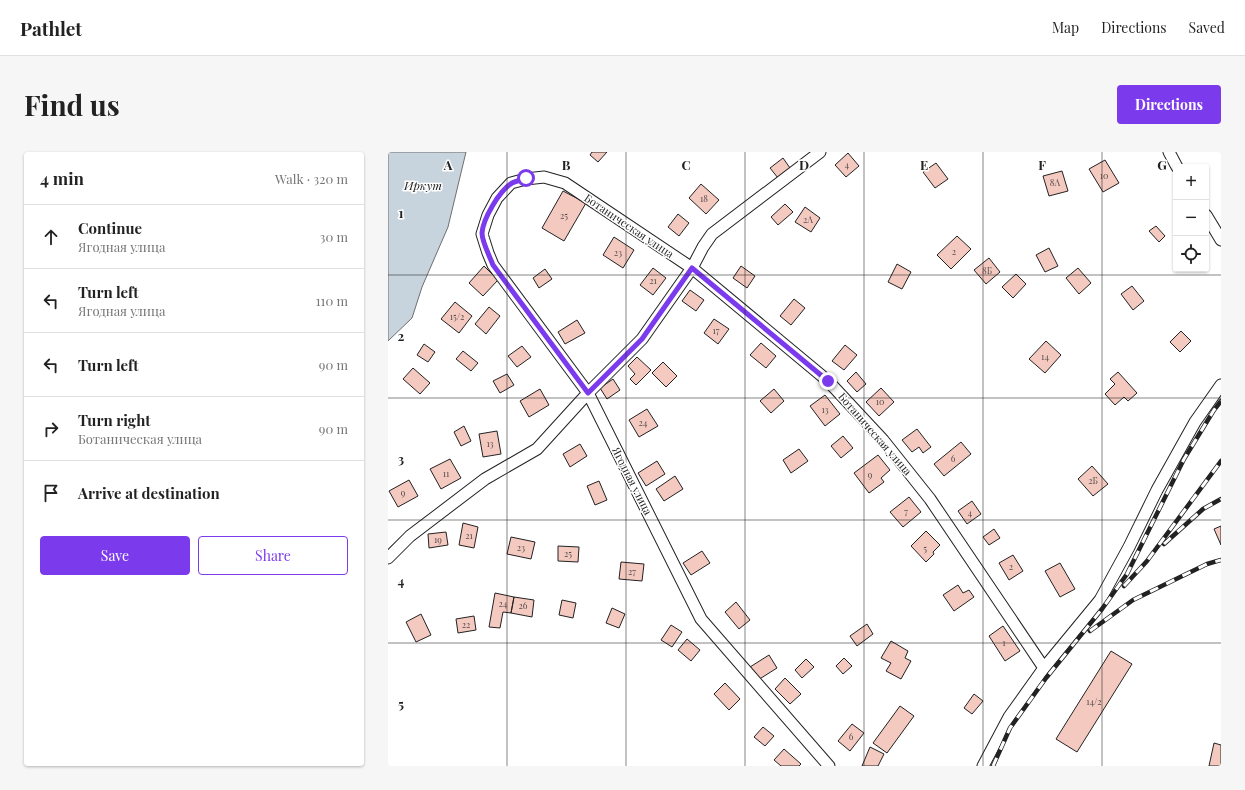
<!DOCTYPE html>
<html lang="en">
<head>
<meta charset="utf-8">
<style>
  body { margin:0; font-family:"Playfair Display",serif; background:#f6f6f6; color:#222 }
  .controls { position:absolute; right:12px; top:12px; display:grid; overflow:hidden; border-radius:4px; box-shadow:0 1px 3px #0004 }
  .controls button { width:36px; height:36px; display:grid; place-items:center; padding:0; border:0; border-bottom:1px solid #e0e0e0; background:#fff; color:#222; font:20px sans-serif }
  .stop { position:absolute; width:12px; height:12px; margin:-9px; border:3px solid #7c3aed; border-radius:50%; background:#fff }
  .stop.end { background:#7c3aed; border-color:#fff; box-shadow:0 1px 4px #0008 }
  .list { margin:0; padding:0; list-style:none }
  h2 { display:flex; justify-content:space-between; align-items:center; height:52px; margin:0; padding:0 16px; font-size:17px }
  h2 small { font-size:13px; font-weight:400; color:#767676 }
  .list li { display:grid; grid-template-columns:26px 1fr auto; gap:12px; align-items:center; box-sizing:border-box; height:64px; padding:0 16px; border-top:1px solid #e0e0e0 }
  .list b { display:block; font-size:15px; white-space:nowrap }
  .list p { margin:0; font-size:13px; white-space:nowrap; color:#767676 }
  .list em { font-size:13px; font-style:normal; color:#767676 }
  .actions { display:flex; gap:8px; padding:12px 16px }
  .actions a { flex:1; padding:9px 0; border:1px solid #7c3aed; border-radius:4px; text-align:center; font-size:14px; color:#7c3aed }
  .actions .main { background:#7c3aed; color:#fff }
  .icon { flex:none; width:22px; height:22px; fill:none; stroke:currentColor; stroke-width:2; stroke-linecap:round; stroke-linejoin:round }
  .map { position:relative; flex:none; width:833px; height:614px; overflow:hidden; border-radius:4px }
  header { display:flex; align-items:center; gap:24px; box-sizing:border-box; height:56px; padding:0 20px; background:#fff; border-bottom:1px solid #e0e0e0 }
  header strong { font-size:19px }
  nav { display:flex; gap:22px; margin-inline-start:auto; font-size:14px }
  .intro { display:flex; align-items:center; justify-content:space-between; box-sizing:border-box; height:96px; padding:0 24px }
  h1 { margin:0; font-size:28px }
  .button { padding:10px 18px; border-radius:4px; background:#7c3aed; color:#fff; font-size:14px; font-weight:700 }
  main { display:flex; gap:24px; padding:0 24px }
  aside { flex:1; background:#fff; border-radius:4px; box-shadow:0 1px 3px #0004 }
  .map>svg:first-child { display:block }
</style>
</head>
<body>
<header>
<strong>Pathlet</strong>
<nav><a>Map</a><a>Directions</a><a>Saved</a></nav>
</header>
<div class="intro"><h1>Find us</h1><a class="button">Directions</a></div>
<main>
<aside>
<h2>4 min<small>Walk · 320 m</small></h2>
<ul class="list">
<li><svg class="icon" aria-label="ahead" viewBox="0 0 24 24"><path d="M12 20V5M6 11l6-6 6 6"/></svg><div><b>Continue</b><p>Ягодная улица</p></div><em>30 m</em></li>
<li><svg class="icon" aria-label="left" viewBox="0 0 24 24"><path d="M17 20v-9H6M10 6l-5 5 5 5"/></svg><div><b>Turn left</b><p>Ягодная улица</p></div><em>110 m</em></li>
<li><svg class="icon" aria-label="left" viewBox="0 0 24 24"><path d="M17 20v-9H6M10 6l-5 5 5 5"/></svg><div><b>Turn left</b></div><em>90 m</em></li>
<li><svg class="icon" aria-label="right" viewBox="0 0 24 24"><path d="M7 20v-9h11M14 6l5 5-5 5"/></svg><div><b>Turn right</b><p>Ботаническая улица</p></div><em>90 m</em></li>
<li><svg class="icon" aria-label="arrive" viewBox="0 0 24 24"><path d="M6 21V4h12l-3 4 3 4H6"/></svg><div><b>Arrive at destination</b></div></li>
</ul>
<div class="actions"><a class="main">Save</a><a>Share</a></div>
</aside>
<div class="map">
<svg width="833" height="614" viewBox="0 0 833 614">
  <rect width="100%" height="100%" fill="#fff"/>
  <path fill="#c7d3dd" stroke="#6f6f6f" d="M0 0H78L60 75 34 135 24 166 0 189Z"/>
  <path fill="#f3c9c0" stroke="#222" d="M204 0H219L210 10 202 3Z
    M460 1 471 14 458 25 447 13Z
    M395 6 402 16 390 26 382 16Z
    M717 8 731 31 715 40 701 17Z
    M548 11 560 27 547 36 535 20Z
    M674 19 680 39 661 44 655 24Z
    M313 32 331 48 318 62 301 46Z
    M175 39 198 51 176 89 154 76Z
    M397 52 405 60 390 73 383 65Z
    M417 55 432 66 423 80 407 70Z
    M290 62 301 71 291 84 280 75Z
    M768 74 777 84 771 90 761 79Z
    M569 84 583 97 563 117 549 103Z
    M226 85 246 98 235 116 215 103Z
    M661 96 670 114 657 120 648 103Z
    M601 106 612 120 598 132 586 118Z
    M509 112 523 120 514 137 500 130Z
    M96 114 110 128 95 144 81 131Z
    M353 114 367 124 359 136 345 126Z
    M265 116 278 126 265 143 252 133Z
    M690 116 703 131 691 142 678 126Z
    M157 117 164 127 151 136 145 126Z
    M628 122 638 132 625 146 614 135Z
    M744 134 756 149 745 158 733 142Z
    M302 138 316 148 308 159 294 149Z
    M406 147 417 156 403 173 392 164Z
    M67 150 84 164 71 181 53 167Z
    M101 155 112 164 98 182 87 172Z
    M326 167 341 177 330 192 316 181Z
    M189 168 197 181 177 192 170 180Z
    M793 179 803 189 792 200 782 190Z
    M658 189 673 203 657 221 641 207Z
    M373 191 388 204 378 216 362 203Z
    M36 192 47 200 40 210 29 203Z
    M457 193 469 203 456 218 444 209Z
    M134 194 143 205 129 215 120 204Z
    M75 199 90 211 83 219 68 207Z
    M249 205 263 218 248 233 242 227 247 222 240 214Z
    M275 210 289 224 278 235 264 221Z
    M25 216 42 231 32 242 15 227Z
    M468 220 478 232 469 240 459 229Z
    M730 220 749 241 740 249 736 245 727 253 717 242 727 232 722 227Z
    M119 222 126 233 112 241 105 229Z
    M225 227 232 238 219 247 212 236Z
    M493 236 506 250 491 264 478 250Z
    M152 237 161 253 141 265 132 249Z
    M386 237 396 249 383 261 372 249Z
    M437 243 452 262 437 274 422 254Z
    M259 257 270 274 251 285 241 268Z
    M76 274 83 289 73 294 66 280Z
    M529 277 543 295 535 301 531 295 524 300 514 288Z
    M109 279 113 302 95 305 91 282Z
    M455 284 465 296 453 306 443 294Z
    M573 290 583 302 556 324 546 312Z
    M192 292 199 304 182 315 175 302Z
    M411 297 420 309 403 321 395 308Z
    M490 303 502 318 493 326 496 330 481 341 466 321Z
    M62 307 73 326 53 337 42 317Z
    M269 309 277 322 258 334 250 321Z
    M704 314 720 332 705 344 690 327Z
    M287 324 295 337 276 349 268 337Z
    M21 328 30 344 10 355 1 339Z
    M211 329 219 348 207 353 199 334Z
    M521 345 533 360 515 375 502 360Z
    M584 349 593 362 579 372 570 359Z
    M75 371 90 375 86 396 71 393Z
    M833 374V393L826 377Z
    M606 377 612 386 601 393 595 385Z
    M538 379 552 393 545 400 546 402 538 410 523 394Z
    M58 380 60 393 41 396 40 382Z
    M123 385 147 390 143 407 119 402Z
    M170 394 191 395 190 410 170 409Z
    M314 399 322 411 303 423 295 411Z
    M625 403 635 419 621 428 611 411Z
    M233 410 256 412 254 429 231 427Z
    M672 411 687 437 672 445 657 419Z
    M570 433 575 441 581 438 586 445 566 459 555 443Z
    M107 441 126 445 123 461 115 460 112 476 101 475Z
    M126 445 146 448 144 465 123 461Z
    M174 448 188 451 185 466 171 463Z
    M348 450 362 468 351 477 337 460Z
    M224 456 237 462 231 476 218 471Z
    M33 462 43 483 28 490 18 470Z
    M86 464 88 478 70 481 68 467Z
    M479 472 485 482 469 494 462 484Z
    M283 473 294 480 284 495 273 488Z
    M615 474 632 499 617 509 601 484Z
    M299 487 312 498 303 509 290 498Z
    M503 489 520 499 517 506 523 509 513 527 498 519 503 511 493 506Z
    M723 499 744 512 689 600 668 587Z
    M381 503 389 516 370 528 362 515Z
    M456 506 464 514 455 522 448 514Z
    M418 507 426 515 414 526 407 518Z
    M397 526 413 542 402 552 387 537Z
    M337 531 352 547 341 558 326 542Z
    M586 542 595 549 584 562 576 556Z
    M512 554 526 564 499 601 485 591Z
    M464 572 476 581 462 599 450 589Z
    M375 575 386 584 377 594 366 585Z
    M826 591 833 593V614H821Z
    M482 595 496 602 490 614H474Z
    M396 597 413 612 411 614H393L386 608Z"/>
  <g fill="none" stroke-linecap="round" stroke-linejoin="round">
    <g stroke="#222" stroke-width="13">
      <path id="minor" d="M781 0 789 15
        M818 63 833 88
        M0 406 22 384 97 327 149 297 200 241 254 187 304 116 315 95 324 82 432 0
        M441 614 313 467 200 241 105 113 100 101 94 82 100 63 109 46 123 31 138 27 156 25 177 31 304 116 440 229 495 288 542 347 656 516
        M595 614 621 565 656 516 712 448 741 395 769 338 807 270 833 233"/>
    </g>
    <use href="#minor" stroke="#fff" stroke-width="11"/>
    <g stroke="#222" stroke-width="4.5">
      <path id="rail" d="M776 392 815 357 833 347
        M736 434 759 409 833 309
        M702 479 745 448 819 412 833 408
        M605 614 622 576 658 526 714 457 739 422 796 307 826 258 833 249"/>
    </g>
    <use href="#rail" stroke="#fff" stroke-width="3" stroke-dasharray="9" stroke-linecap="butt"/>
  </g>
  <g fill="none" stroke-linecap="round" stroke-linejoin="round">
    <path stroke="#7c3aed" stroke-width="5" d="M138 26C134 28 128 29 124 31 111 39 95 67 94 81 94 90 102 105 105 113L200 241 254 187 304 116 440 229"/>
  </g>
  <path fill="none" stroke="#222" stroke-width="1" stroke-opacity="0.55" d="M119 0V614M238 0V614M357 0V614M476 0V614M595 0V614M714 0V614M0 123H833M0 246H833M0 368H833M0 491H833"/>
  <g text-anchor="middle" stroke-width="3" stroke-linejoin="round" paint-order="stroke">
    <g font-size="9" fill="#564c4a">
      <text x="459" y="16">4</text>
      <text x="716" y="27">10</text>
      <text x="667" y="34">8А</text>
      <text x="316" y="50">18</text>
      <text x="176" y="67">25</text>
      <text x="420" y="71">2А</text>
      <text x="566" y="103">2</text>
      <text x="230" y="104">23</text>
      <text x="599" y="122">8Б</text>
      <text x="265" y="132">21</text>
      <text x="69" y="168">15/2</text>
      <text x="328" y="182">17</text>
      <text x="657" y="208">14</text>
      <text x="492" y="253">10</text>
      <text x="437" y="261">13</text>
      <text x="255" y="274">24</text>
      <text x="102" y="295">13</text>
      <text x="565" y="310">6</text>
      <text x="58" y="325">11</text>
      <text x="482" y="326">9</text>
      <text x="705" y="332">2Б</text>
      <text x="15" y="344">9</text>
      <text x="518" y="363">7</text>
      <text x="582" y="364">4</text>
      <text x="81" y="387">21</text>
      <text x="50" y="391">19</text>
      <text x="133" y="399">23</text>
      <text x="537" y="400">5</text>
      <text x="180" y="405">25</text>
      <text x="623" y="418">2</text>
      <text x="244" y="423">27</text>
      <text x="115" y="455">24</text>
      <text x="135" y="457">26</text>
      <text x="78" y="476">22</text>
      <text x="616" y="494">1</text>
      <text x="706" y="553">14/2</text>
      <text x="463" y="588">6</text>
    </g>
    <g font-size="11" fill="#222" stroke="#fff">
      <text transform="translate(241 74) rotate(34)" y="4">Ботаническая улица</text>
      <text transform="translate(487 282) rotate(49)" y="4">Ботаническая улица</text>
      <text transform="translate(244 329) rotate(63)" y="4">Ягодная улица</text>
    </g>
    <g font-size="12" font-style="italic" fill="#222" stroke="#fff">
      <text x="35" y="38">Иркут</text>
    </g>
  </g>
  <g font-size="13" text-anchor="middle" font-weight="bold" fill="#222" stroke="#fff" stroke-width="3" stroke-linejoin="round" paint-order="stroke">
    <text x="60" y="18">A</text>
    <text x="178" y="18">B</text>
    <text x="298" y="18">C</text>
    <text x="416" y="18">D</text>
    <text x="536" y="18">E</text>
    <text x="654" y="18">F</text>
    <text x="774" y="18">G</text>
    <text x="13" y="66">1</text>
    <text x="13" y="189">2</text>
    <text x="13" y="312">3</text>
    <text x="13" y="434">4</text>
    <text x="13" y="557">5</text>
  </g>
</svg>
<div class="controls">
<button>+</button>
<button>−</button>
<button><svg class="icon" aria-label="locate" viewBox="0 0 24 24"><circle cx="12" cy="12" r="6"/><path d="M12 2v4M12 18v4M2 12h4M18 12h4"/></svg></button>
</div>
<div class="stop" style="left:138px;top:26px"></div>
<div class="stop end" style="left:440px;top:229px"></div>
</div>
</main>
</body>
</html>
